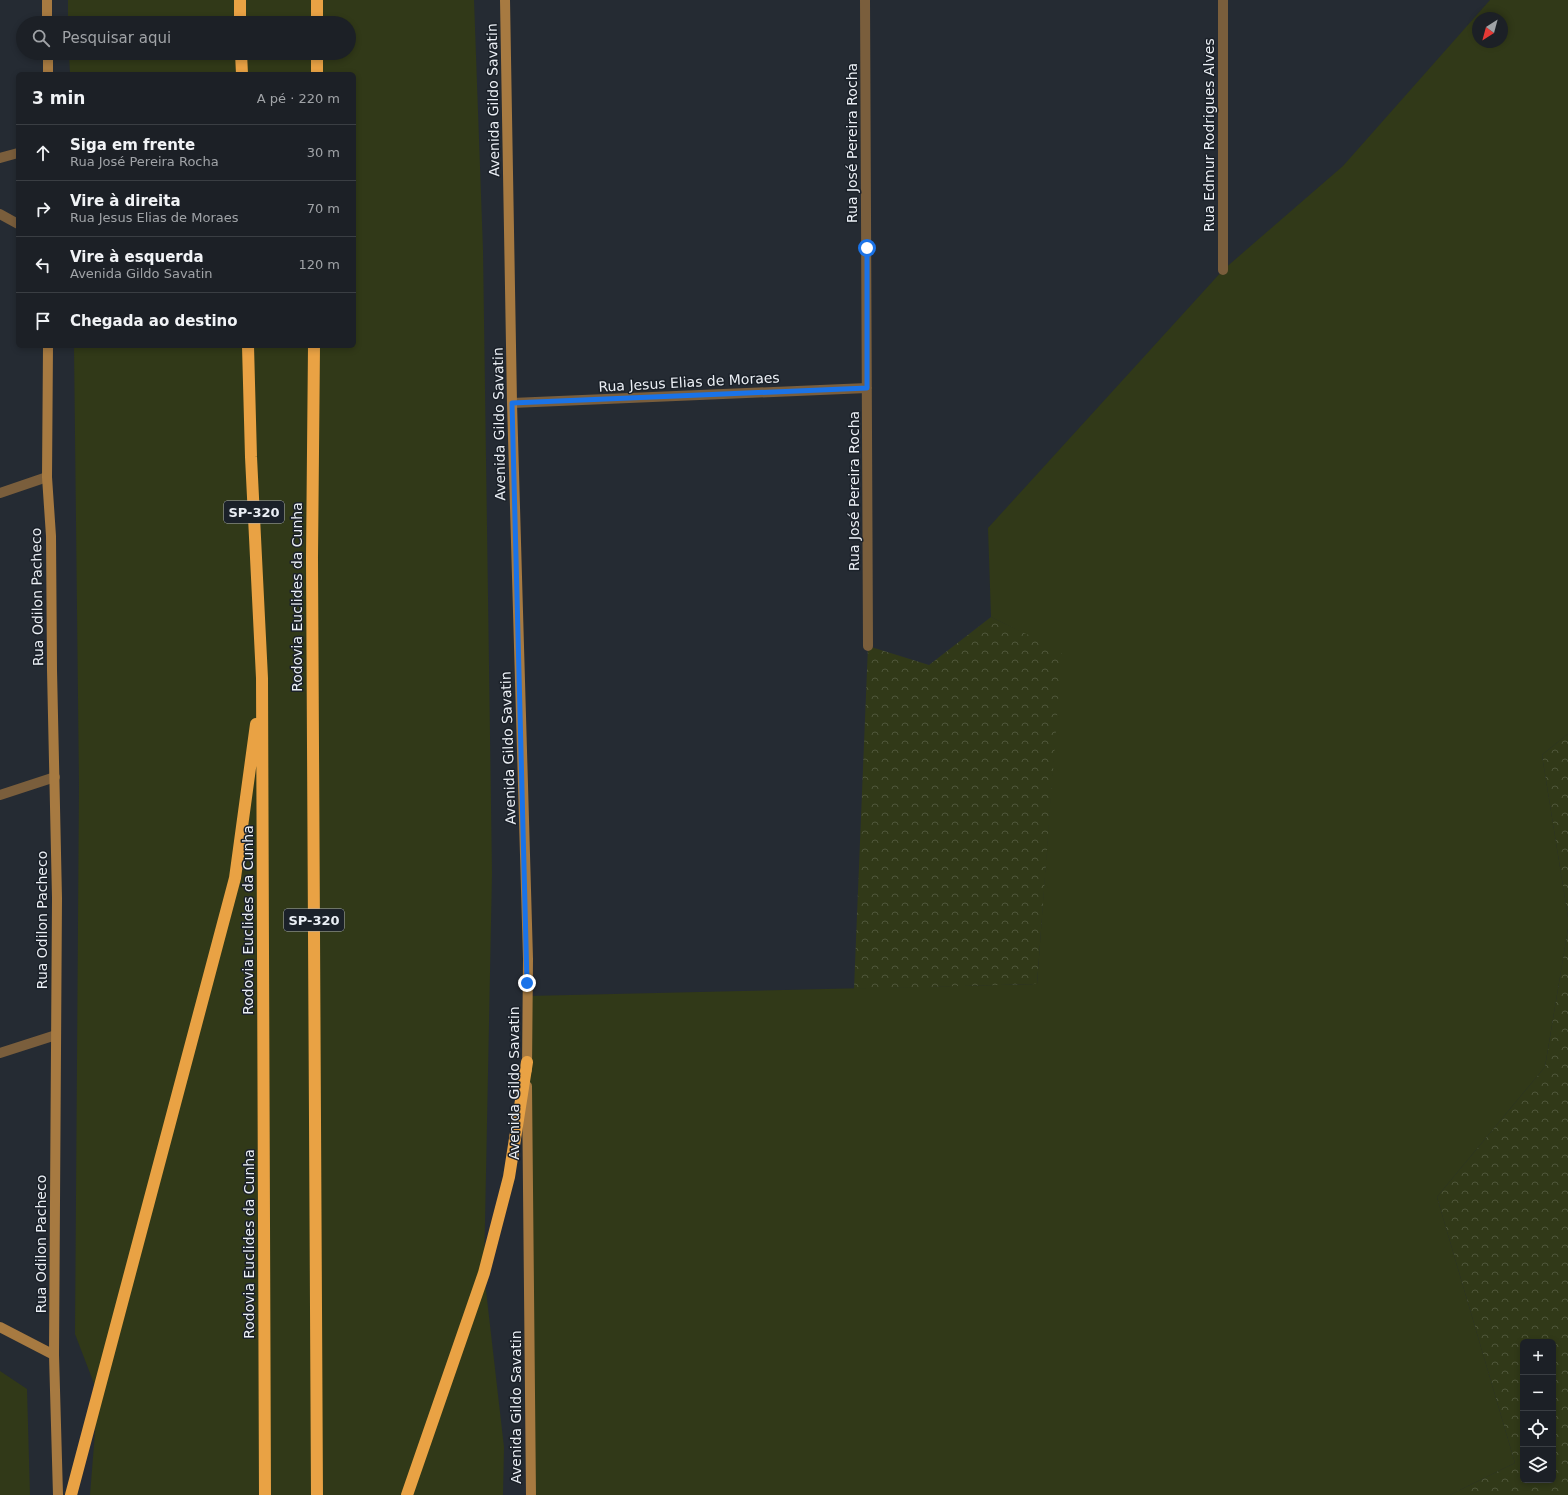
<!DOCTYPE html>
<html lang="pt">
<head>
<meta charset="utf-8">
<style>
  body { margin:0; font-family:"DejaVu Sans",sans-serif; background:#25282e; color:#f1f3f6 }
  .controls { position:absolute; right:12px; bottom:12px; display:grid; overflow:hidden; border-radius:6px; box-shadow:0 2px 6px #0003 }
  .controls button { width:36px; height:36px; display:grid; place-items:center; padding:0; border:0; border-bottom:1px solid #3a3e43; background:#1c2026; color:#f1f3f6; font:20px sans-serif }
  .compass { position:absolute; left:1472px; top:12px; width:36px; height:36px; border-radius:50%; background:#1c2026; box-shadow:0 2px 6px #0003; rotate:216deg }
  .stop { position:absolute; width:12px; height:12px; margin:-9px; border:3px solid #1a73e8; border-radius:50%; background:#fff }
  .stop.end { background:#1a73e8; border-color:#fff; box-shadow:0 1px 4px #0008 }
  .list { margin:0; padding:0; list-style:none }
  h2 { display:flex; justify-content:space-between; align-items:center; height:52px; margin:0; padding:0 16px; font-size:17px }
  h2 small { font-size:13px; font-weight:400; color:#a0a3a7 }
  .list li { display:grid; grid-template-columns:26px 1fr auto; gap:12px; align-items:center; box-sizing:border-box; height:56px; padding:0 16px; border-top:1px solid #3a3e43 }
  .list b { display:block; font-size:15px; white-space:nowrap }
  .list p { margin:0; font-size:13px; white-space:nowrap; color:#a0a3a7 }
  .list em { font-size:13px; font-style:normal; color:#a0a3a7 }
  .icon { flex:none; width:22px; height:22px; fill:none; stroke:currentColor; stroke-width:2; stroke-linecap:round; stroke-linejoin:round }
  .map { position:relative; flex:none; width:1568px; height:1495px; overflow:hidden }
  .search { position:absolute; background:#1c2026; box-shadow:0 2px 6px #0003; left:16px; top:16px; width:340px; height:44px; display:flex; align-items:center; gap:10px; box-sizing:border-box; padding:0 14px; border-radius:22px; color:#a0a3a7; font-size:15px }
  .panel { position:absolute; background:#1c2026; box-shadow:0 2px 6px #0003; left:16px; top:72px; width:340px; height:276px; border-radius:6px }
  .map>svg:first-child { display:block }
</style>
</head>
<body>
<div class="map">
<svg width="1568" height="1495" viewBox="0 0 1568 1495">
  <defs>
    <pattern id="forest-crowns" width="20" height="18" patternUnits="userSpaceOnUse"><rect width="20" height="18" fill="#313918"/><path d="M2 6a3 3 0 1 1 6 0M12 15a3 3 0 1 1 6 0" fill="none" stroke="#4f563a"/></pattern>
  </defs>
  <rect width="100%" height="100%" fill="#252b33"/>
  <path fill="#313918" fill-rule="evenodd" d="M68 0H474L483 250 492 873 484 1273 504 1447 503 1495H90L98 1394 75 1334 79 785 74 346H354V74H70L69 53H349V23H68Z
    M1490 0H1568V734L1542 755 1568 917V929L1545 1067 1437 1197 1515 1463 1450 1495H531L527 996 1037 984 1061 652 991 617 988 528 1223 270 1343 166ZM1478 18H1502V42H1478Z
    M0 1371 27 1389 30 1495H0Z"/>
  <path fill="url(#forest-crowns)" fill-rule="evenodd" d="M991 617 1062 651 1037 984 854 989 868 646 929 665Z
    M1568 734V917L1542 755Z
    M1568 929V1495H1450L1515 1463 1437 1197 1545 1067ZM1523 1342H1553V1480H1523Z"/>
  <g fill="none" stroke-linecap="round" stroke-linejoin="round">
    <path stroke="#7a5e3c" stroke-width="10" d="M865 0 868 646
      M0 158 18 153
      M0 214 18 224
      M1223 270V0
      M512 403 867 388
      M0 493 47 477
      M0 795 55 777
      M0 1053 56 1035"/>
    <path stroke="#a77a41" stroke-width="10" d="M47 0V23
      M505 0 512 403 528 959 527 1070
      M48 53V74
      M48 346 47 477 51 536 52 670 57 898 54 1355 58 1495
      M527 1086 531 1495
      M0 1327 54 1355"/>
    <path stroke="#e9a244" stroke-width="12" d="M240 0V23
      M317 0V23
      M241 53 242 74
      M317 74V53
      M248 346 251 457 262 678 265 1495
      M314 346 312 558 317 1495
      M71 1495 235 878 256 724
      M407 1495 484 1273 509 1177 527 1062"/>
  </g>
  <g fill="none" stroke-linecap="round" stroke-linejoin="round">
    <path stroke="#1a73e8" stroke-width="5" d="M527 983 512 403 867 388V248"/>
  </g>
  <g text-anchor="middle" stroke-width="3" stroke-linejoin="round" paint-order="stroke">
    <g fill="#1b2129" stroke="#acb0b7" stroke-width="1">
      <rect x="224" y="501" width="60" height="22" rx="3"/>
      <rect x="284" y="909" width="60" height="22" rx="3"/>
    </g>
    <g font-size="13" font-weight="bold" fill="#eaeef4">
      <text x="254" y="517">SP-320</text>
      <text x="314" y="925">SP-320</text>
    </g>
    <g font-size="14" fill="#eaeef4" stroke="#1b2129">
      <text transform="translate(493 100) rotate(-91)" y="5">Avenida Gildo Savatin</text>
      <text transform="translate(1209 135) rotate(-90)" y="5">Rua Edmur Rodrigues Alves</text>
      <text transform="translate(852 143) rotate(-90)" y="5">Rua José Pereira Rocha</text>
      <text transform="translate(689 382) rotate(-3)" y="5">Rua Jesus Elias de Moraes</text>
      <text transform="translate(499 424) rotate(-91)" y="5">Avenida Gildo Savatin</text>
      <text transform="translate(854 491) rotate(-90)" y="5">Rua José Pereira Rocha</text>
      <text transform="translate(37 597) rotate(-91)" y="5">Rua Odilon Pacheco</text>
      <text transform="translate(297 597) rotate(-90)" y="5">Rodovia Euclides da Cunha</text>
      <text transform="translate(508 748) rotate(-92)" y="5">Avenida Gildo Savatin</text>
      <text transform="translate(42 920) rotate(-90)" y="5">Rua Odilon Pacheco</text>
      <text transform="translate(248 920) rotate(-90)" y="5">Rodovia Euclides da Cunha</text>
      <text transform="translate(514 1083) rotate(-90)" y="5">Avenida Gildo Savatin</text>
      <text transform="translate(41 1244) rotate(-90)" y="5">Rua Odilon Pacheco</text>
      <text transform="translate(249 1244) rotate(-90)" y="5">Rodovia Euclides da Cunha</text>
      <text transform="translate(516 1407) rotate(-90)" y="5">Avenida Gildo Savatin</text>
    </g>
  </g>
</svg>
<div class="controls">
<button>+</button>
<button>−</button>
<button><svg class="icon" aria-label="locate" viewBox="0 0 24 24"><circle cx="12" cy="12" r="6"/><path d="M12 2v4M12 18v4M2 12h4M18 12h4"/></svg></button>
<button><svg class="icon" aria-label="layers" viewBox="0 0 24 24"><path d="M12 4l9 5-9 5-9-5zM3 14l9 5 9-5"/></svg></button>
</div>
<svg class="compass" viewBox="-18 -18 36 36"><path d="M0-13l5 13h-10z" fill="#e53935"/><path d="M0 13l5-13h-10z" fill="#a0a3a7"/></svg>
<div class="stop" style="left:867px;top:248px"></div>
<div class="stop end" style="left:527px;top:983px"></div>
<div class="search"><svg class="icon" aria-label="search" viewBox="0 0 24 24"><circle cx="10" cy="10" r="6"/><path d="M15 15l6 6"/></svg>Pesquisar aqui</div>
<section class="panel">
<h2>3 min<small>A pé · 220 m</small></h2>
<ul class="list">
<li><svg class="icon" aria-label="ahead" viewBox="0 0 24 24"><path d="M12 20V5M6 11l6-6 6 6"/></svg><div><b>Siga em frente</b><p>Rua José Pereira Rocha</p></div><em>30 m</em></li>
<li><svg class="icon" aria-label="right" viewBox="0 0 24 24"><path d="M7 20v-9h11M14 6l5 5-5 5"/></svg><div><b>Vire à direita</b><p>Rua Jesus Elias de Moraes</p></div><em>70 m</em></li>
<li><svg class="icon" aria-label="left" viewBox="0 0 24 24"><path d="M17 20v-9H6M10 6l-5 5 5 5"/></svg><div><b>Vire à esquerda</b><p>Avenida Gildo Savatin</p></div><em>120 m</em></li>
<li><svg class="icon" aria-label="arrive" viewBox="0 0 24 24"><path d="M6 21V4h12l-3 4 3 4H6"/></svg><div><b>Chegada ao destino</b></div></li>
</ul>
</section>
</div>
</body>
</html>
